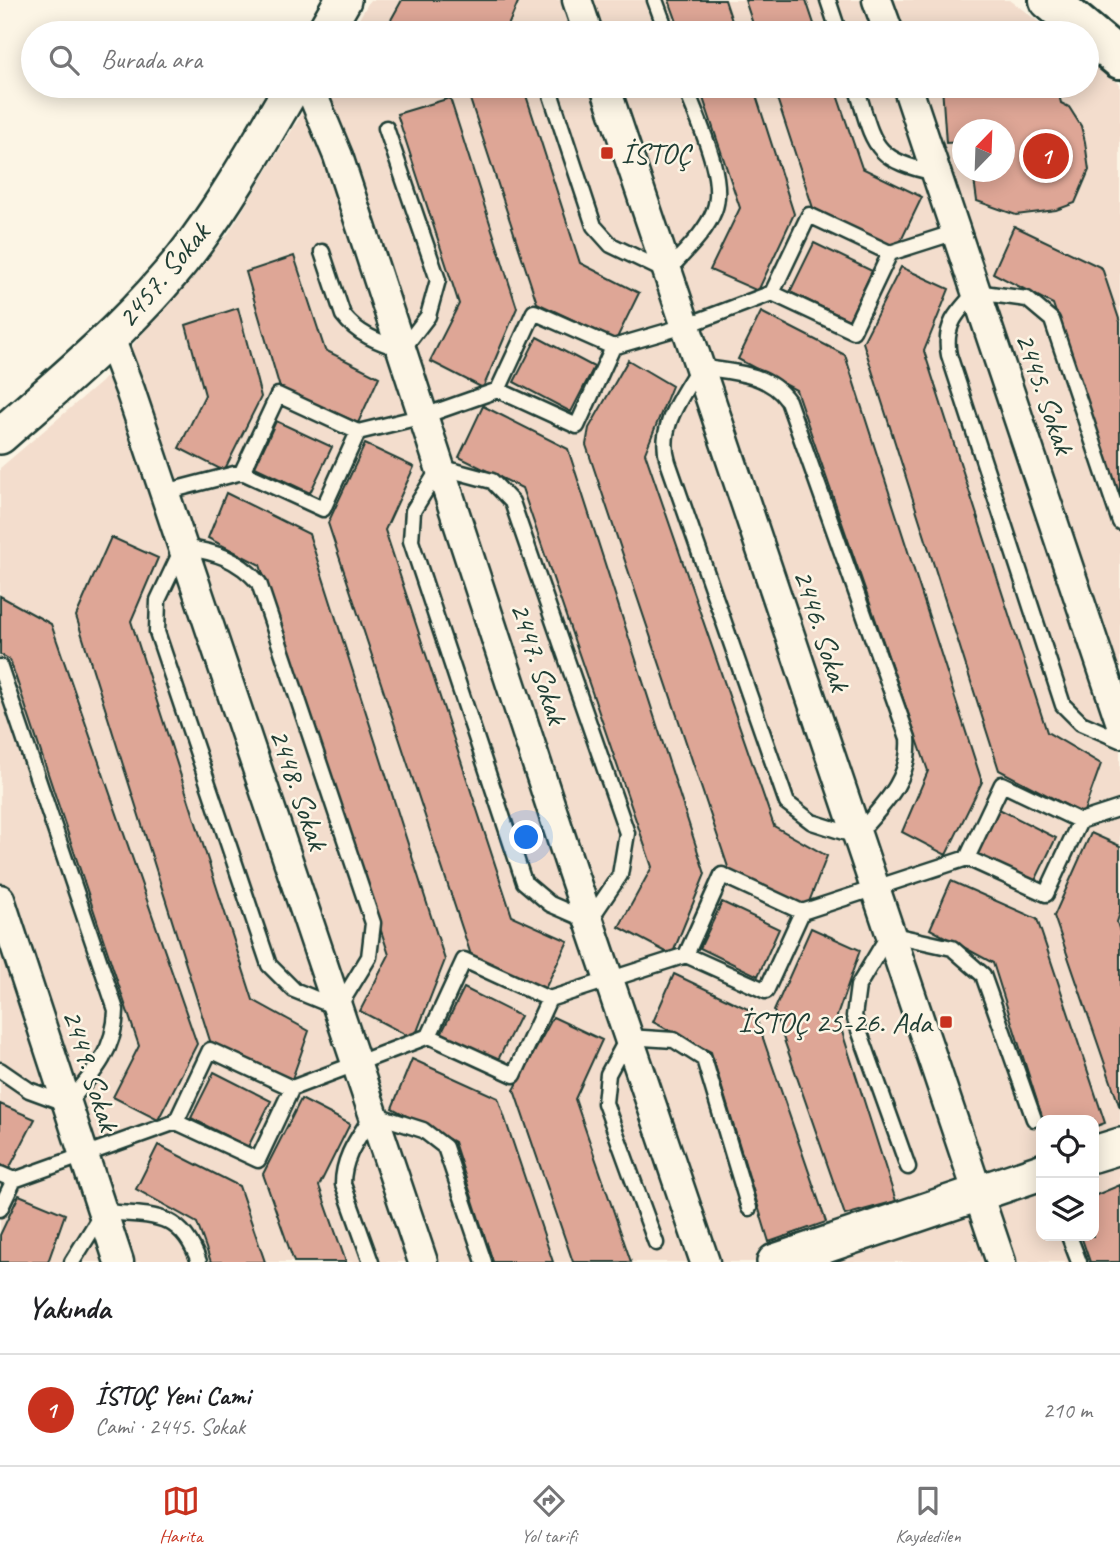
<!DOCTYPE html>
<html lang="tr">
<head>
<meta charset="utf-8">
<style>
  body { margin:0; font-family:Caveat,sans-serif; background:#f6f6f6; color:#202124 }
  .controls { position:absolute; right:21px; bottom:21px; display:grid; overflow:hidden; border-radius:14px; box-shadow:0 4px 18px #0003 }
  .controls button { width:63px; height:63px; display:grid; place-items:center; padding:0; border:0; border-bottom:2px solid #e0e0e0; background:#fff; color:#202124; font:35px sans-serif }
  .compass { position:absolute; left:952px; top:119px; width:63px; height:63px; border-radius:50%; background:#fff; box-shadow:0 4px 18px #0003; rotate:23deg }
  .you { position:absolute; left:527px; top:838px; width:24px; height:24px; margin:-18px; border:5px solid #fff; border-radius:50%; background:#1a73e8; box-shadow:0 0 0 10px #1a73e833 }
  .badge { display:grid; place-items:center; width:46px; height:46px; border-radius:50%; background:#c8321e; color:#fff; font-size:23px; font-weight:700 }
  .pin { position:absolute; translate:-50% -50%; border:4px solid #fff; box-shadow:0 2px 7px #0006 }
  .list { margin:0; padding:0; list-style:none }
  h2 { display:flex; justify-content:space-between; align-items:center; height:91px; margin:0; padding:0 28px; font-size:30px }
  h2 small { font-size:23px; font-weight:400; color:#757577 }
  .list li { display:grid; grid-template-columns:46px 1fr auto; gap:21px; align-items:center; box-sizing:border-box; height:112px; padding:0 28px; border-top:2px solid #e0e0e0 }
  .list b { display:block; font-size:26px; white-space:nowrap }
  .list p { margin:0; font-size:23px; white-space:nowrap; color:#757577 }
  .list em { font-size:23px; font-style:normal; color:#757577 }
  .icon { flex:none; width:38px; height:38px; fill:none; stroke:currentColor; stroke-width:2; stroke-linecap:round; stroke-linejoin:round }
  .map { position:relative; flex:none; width:1120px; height:1262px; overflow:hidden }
  .search { position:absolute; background:#fff; box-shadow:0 4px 18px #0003; left:21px; right:21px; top:21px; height:77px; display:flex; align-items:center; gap:18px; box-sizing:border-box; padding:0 24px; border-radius:38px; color:#757577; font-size:26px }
  .sheet { height:203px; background:#fff }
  nav { display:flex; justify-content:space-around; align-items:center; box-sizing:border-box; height:98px; border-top:2px solid #e0e0e0; background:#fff; font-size:19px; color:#757577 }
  nav a { display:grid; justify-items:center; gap:4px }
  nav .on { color:#c8321e }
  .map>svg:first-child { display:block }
</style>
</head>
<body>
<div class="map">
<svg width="1120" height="1262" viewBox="0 0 1120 1262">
  <rect width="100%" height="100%" fill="#fcf5e5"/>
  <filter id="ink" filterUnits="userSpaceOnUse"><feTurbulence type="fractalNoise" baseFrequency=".0143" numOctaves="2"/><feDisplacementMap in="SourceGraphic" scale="14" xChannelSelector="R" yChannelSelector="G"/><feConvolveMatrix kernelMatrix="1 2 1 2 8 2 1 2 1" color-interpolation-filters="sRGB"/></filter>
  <g filter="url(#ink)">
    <path fill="#f3ddcd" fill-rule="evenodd" d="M370 0H1010L1053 33H351Z
      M1087 59 1120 84V1262H0V468L101 382 228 234 319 86H1087ZM962 130H1004V172H962ZM1041 1120H1094V1236H1041Z"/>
    <path fill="#dea696" stroke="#1f3d34" stroke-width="2" d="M402 0H519L505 33H396L387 27Z
      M669 0H725L736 33H681Z
      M745 0H806L817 33H756Z
      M482 86H523L580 263 639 293 616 340 537 303 467 90Z
      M699 86H753L794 214 758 291 710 270 740 208Z
      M773 86H834L862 168 922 197 897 249 813 208Z
      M942 86H1057L1061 103 1069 107 1081 126 1085 142 1089 170 1075 203 1056 210 1016 215 977 201 973 172H1004V130H962V142L946 143Z
      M450 98 517 308 483 388 430 361 459 304 397 114Z
      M1014 226 1102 268 1120 322V500L1053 304 993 273Z
      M814 243 872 271 849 320 790 292Z
      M294 256 325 350 379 377 358 423 280 388 246 272Z
      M901 267 949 289 924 351 1047 732 1101 764 1083 814 999 770 863 342Z
      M238 308 261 397 224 471 179 448 205 395 186 325Z
      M761 312 845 355 982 782 946 855 902 832 928 771 796 390 738 359Z
      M537 337 594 367 571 412 514 382Z
      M628 360 672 386 645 453 774 826 827 856 807 907 729 870 586 445 589 428Z
      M483 406 568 449 705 874 672 955 619 927 652 867 522 488 459 457Z
      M276 421 332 447 310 493 255 467Z
      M365 444 414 467 385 530 512 916 568 941 544 991 471 955 328 523Z
      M226 493 309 534 445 960 414 1039 360 1011 389 955 260 565 208 538Z
      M111 537 158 558 131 621 253 1000 309 1031 292 1079 212 1047 76 616Z
      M0 596 51 624 197 1044 158 1120 113 1097 139 1046 10 660 0 654Z
      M999 809 1056 838 1034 883 977 855Z
      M1091 833 1120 846V913L1117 922 1120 932V1108L1054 916Z
      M951 881 1037 919 1105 1123 1094 1127V1120H1043L993 963 930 929Z
      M722 902 779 929 758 976 700 948Z
      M811 928 860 950 837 1016 896 1201 845 1215 774 1011Z
      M674 974 754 1012 826 1222 769 1242 711 1052 653 1022Z
      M464 988 520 1016 497 1062 441 1034Z
      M553 1017 602 1040 575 1099 631 1262H573L514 1090Z
      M412 1059 498 1098 553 1262H493L454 1142 392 1108Z
      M214 1072 271 1101 248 1147 191 1118Z
      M301 1099 350 1124 319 1186 346 1262H294L263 1174Z
      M0 1104 35 1119 9 1169 0 1164Z
      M158 1145 239 1186 265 1262H211L197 1223 136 1189Z
      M1120 1185V1262H1090L1081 1236H1094V1196Z
      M19 1195 65 1214 48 1262H0V1235Z"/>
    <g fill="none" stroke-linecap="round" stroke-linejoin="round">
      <g stroke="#1f3d34" stroke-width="19">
        <path id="service" d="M655 0 667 33
          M828 0 839 33
          M548 86 594 226 611 245 667 272C683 253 705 234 714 211 727 178 697 119 685 86
          M856 86C874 143 871 160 936 173
          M322 252 343 315C358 335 379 342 402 350L428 316 438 280 386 128
          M772 293 853 331 890 253
          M699 367C731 372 768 372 788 401L908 738C911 781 882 806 856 836L812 822 787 803 668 462C657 426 682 397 699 367Z
          M498 390 534 312 613 347 685 326 772 293 809 215 890 253 956 232
          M440 467 492 481 512 502 627 833 620 875 589 921 550 904 524 882 411 541 413 511Z
          M242 472 278 395 358 432 424 416 498 390 577 426 613 347
          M165 492 242 472 323 509 358 432
          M1120 522 1052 320 1027 299 976 292C957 312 943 326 949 355L1063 705 1081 723 1120 740
          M183 547C215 552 237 558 259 583L373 923 369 957 338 1008 294 990 269 965 157 632 158 600Z
          M0 667 116 1010C115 1051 93 1074 67 1104L29 1090 0 1070
          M967 858 1002 784 1080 821 1120 808
          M686 955 722 875 802 912 967 858 1046 894 1080 821
          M429 1036 514 1075 549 999
          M176 1122 258 1160 292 1088
          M908 1167 854 1016 858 986 889 934 952 948 983 975 1034 1119
          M0 1174 14 1180 176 1122 210 1050 292 1088 429 1036 464 960 549 999 686 955 766 991 802 912
          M0 1209 14 1180
          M1069 1236 1079 1262
          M656 1243 605 1103 608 1074 628 1037 674 1040 704 1059 749 1208
          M72 1262 103 1212C151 1216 181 1210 199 1262
          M371 1262 343 1184C343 1156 359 1137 373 1114L423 1130 445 1147 484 1262"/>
      </g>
      <g stroke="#1f3d34" stroke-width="33">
        <path id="minor" d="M577 0 588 33
          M877 0 889 33
          M309 86 338 156 572 871 705 1262
          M605 86 1001 1262
          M907 86 1120 721
          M110 338 130 390 423 1262
          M0 899 119 1262"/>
      </g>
      <g stroke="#1f3d34" stroke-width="40">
        <path id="tertiary" d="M324 33 343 0
          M0 436C69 375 142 315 197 240 233 191 262 138 293 86
          M1094 1154 1120 1146
          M775 1262 1041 1172"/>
      </g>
      <g stroke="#1f3d34" stroke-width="44">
        <path id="secondary" d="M1049 0 1120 59"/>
      </g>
      <use href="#service" stroke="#fcf5e5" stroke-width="14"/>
      <use href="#minor" stroke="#fcf5e5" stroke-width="28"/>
      <use href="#tertiary" stroke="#fcf5e5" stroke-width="35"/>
      <use href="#secondary" stroke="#fcf5e5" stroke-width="38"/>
    </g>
  </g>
  <g fill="#c8321e" stroke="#fcf5e5" stroke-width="2.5">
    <rect x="600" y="146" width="14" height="14" rx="3.5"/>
    <rect x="939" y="1015" width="14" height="14" rx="3.5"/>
  </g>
  <g text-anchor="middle" stroke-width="5" stroke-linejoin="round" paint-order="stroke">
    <g font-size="30" fill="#1f3d34" stroke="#fcf5e5" text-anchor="start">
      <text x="621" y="163">İSTOÇ</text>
      <text x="932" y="1032" text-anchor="end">İSTOÇ 25-26. Ada</text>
    </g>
    <g font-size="30" fill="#1f3d34" stroke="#fcf5e5">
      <text transform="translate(163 275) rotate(-50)" y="10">2457. Sokak</text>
      <text transform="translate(1045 393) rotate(71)" y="10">2445. Sokak</text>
      <text transform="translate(822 630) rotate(72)" y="10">2446. Sokak</text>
      <text transform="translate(539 663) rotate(72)" y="10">2447. Sokak</text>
      <text transform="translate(299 789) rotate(71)" y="10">2448. Sokak</text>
      <text transform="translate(91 1070) rotate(72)" y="10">2449. Sokak</text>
    </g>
  </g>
</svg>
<div class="controls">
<button><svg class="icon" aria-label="locate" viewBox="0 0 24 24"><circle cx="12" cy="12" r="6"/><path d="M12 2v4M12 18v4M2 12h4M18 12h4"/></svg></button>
<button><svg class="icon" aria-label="layers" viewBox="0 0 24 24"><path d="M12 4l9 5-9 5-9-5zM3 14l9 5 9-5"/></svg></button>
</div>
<svg class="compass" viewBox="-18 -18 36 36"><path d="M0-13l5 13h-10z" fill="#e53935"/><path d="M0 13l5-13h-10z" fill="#757577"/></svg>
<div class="you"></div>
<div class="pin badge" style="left:1046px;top:156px">1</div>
<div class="search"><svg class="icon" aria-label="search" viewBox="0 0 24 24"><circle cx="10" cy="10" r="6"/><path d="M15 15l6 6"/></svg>Burada ara</div>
</div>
<section class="sheet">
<h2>Yakında<small></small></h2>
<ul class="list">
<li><span class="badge">1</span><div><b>İSTOÇ Yeni Cami</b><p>Cami · 2445. Sokak</p></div><em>210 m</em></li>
</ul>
</section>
<nav>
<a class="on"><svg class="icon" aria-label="map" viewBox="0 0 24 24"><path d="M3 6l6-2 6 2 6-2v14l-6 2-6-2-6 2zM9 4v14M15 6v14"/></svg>Harita</a>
<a><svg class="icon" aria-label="directions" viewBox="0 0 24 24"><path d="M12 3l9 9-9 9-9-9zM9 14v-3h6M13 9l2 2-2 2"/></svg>Yol tarifi</a>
<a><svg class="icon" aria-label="saved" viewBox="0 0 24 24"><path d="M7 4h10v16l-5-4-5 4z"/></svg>Kaydedilen</a>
</nav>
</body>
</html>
